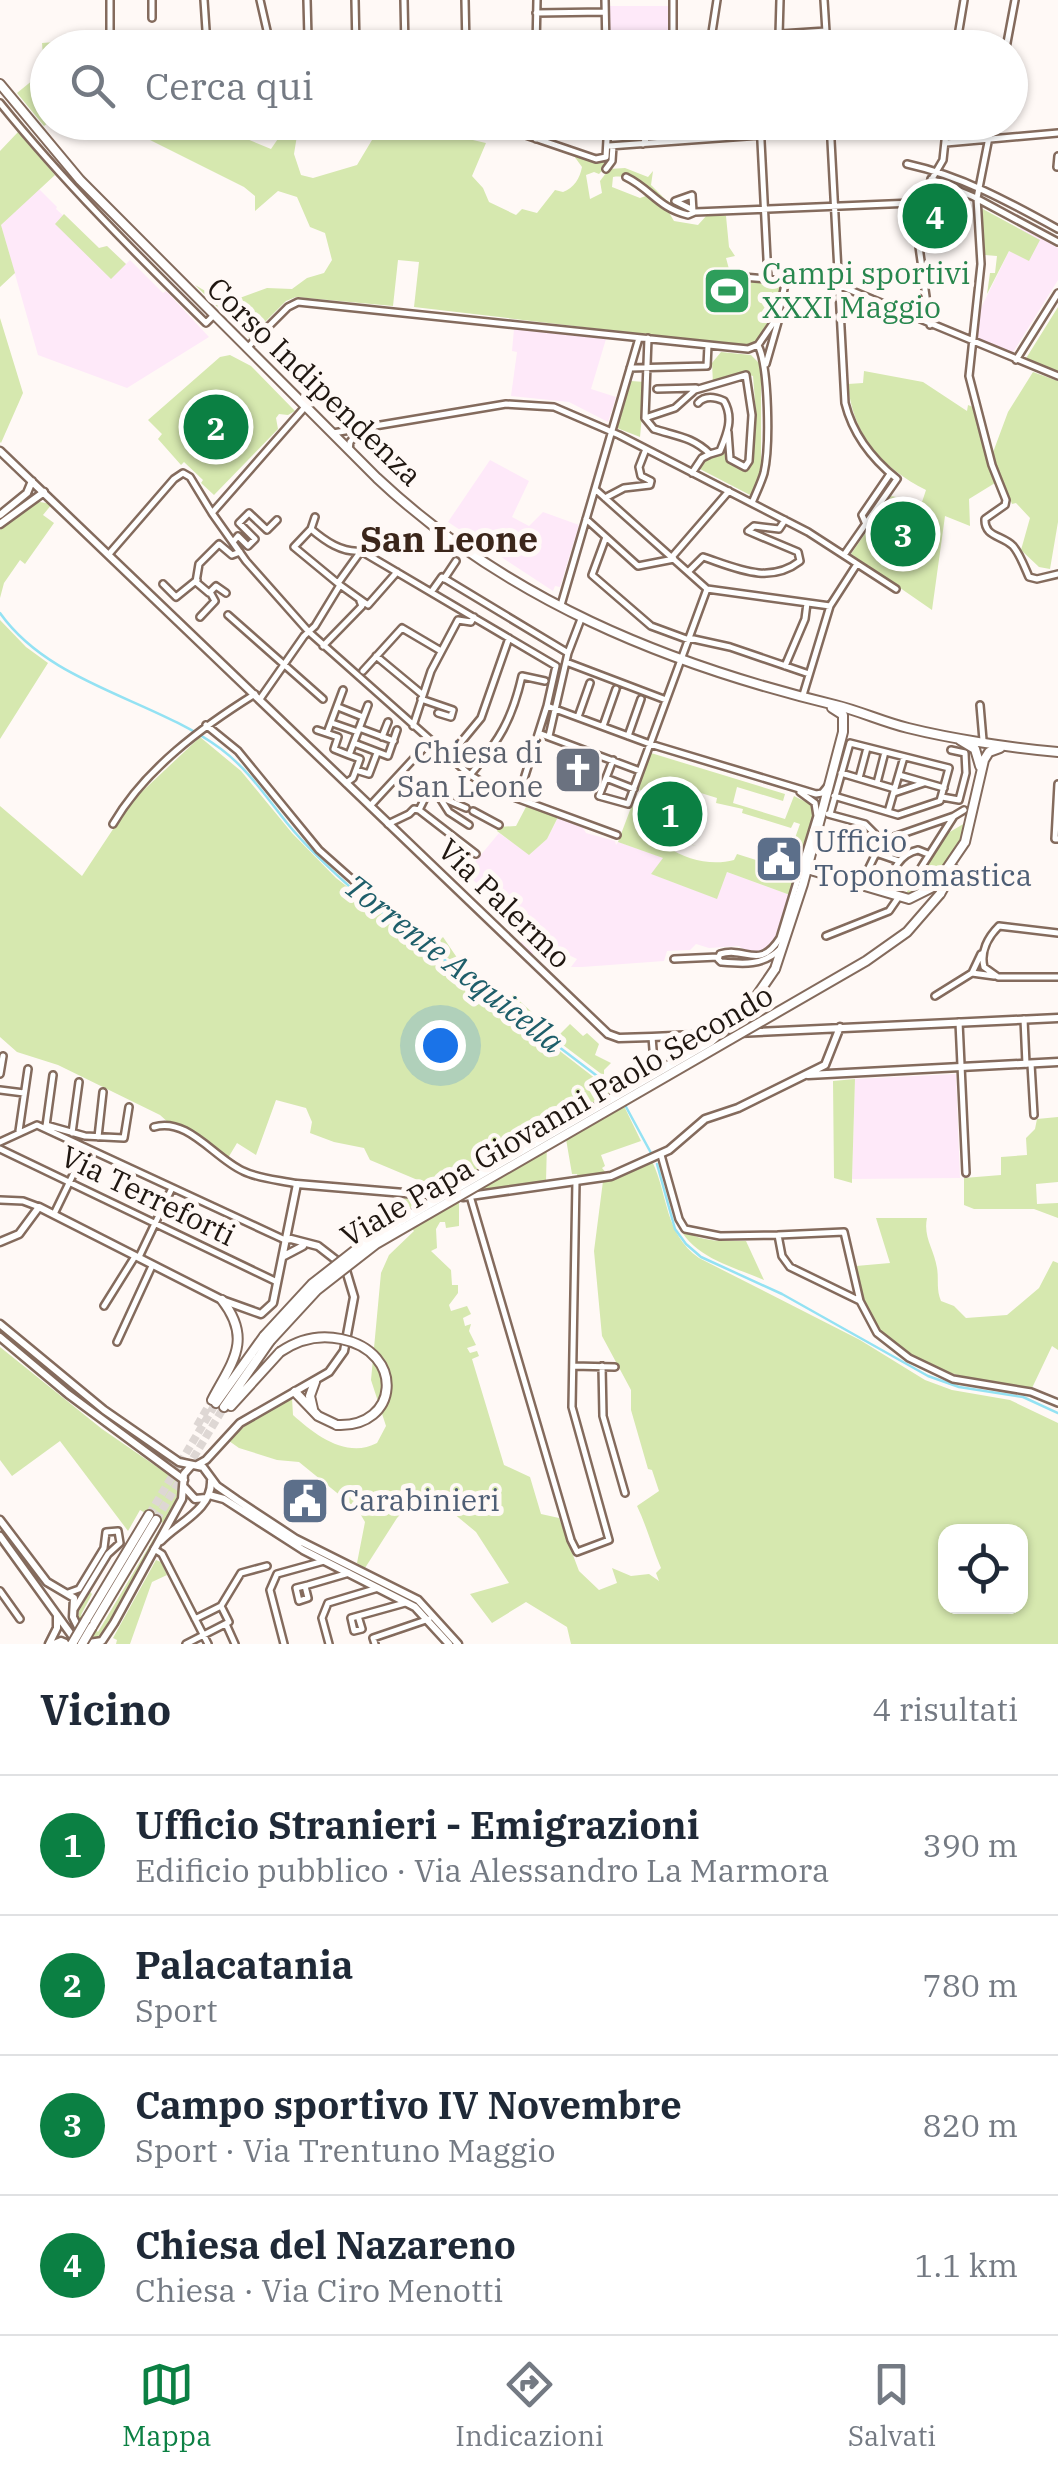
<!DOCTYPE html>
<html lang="it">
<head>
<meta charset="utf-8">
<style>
  body { margin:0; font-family:"IBM Plex Serif",serif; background:#f2f2f3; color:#1f2937 }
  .controls { position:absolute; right:30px; bottom:30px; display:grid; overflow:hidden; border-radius:20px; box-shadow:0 2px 8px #0004 }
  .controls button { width:90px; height:90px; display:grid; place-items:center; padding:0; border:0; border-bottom:2px solid #e0e1e3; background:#fff; color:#1f2937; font:50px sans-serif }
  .you { position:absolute; left:440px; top:1045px; width:35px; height:35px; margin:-25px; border:8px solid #fff; border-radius:50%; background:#1a73e8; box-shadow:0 0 0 15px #1a73e833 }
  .badge { display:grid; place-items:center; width:65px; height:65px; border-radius:50%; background:#0b8043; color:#fff; font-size:32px; font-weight:700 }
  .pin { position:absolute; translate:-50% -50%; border:5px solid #fff; box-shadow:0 2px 10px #0006 }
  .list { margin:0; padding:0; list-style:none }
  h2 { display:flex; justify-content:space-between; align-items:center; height:130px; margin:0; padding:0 40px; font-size:42px }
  h2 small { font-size:32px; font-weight:400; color:#747a83 }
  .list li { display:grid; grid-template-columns:65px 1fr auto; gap:30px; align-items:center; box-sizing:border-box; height:140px; padding:0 40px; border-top:2px solid #e0e1e3 }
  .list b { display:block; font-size:38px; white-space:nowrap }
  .list p { margin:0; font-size:32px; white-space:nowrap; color:#747a83 }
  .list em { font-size:32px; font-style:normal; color:#747a83 }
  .icon { flex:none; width:55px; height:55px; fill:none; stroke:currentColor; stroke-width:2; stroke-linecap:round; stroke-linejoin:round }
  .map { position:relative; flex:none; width:1058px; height:1644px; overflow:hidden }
  .search { position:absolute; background:#fff; box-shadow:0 2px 8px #0004; left:30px; right:30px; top:30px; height:110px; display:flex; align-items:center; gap:25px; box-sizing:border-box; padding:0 35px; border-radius:55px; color:#747a83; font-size:38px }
  .sheet { height:690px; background:#fff }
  nav { display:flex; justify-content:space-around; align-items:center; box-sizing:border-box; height:140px; border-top:2px solid #e0e1e3; background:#fff; font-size:28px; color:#747a83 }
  nav a { display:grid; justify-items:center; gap:5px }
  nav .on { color:#0b8043 }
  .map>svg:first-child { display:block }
</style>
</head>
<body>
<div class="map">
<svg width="1058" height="1644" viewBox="0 0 1058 1644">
  <rect width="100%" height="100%" fill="#fff9f6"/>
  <path fill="#fee9f9" d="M609 6H670V37L609 39Z
    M39 189 57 207 56 209 99 248 107 246 126 264 130 260 163 293 166 291 209 337 127 388 38 355 1 225Z
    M1021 227 1058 248V280L1012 354 976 338 980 310Z
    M514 329 606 339 591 389 616 397 608 422 569 402 511 396 517 352 512 351Z
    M490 460 529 481 512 517 529 526 543 512 579 525 560 587 555 586 553 591 448 522Z
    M558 818 583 828 586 833 615 841 616 845 618 842 664 858 651 874 716 898 727 872 790 895 774 942 769 948 755 954H750L739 946 709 948 696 944 690 950 667 951 664 961 582 967H571L577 959 541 942 531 956 525 946 519 945 532 929 495 894H488L469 876 474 872 470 868 499 833 529 854 547 839Z
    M956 1074 960 1178 852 1179 855 1079Z"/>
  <path fill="#d6e8af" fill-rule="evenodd" d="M55 42 62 47 48 48V123L44 126 17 93 44 71 42 43Z
    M145 123H248L247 139 271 149 288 124 299 123 294 154 301 175 313 178 357 165 372 140 356 138 355 123H463L464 138 486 143 472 176 483 188 489 202 516 215 522 209 537 213 555 190 563 192C574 188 580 178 582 167L574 156C588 159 602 168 611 151L610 162 599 174 594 172 586 175 590 199 602 193 600 181 609 169 625 168 648 177 653 171 651 185 666 200 688 212C658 206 641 172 613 177L612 187 640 198 646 196 668 211 674 221 698 225 707 215 726 216 729 247 735 256 726 258 732 280 778 283 782 289 771 320 755 342 747 345 718 343 414 307 419 262 398 260 393 306 296 297 286 301 249 338 195 285 226 303 267 288 292 289 307 278 324 273 332 260 325 233 310 227 297 197 278 191 255 211V196L244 187 140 135Z
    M18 132 55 175 1 225 15 273 0 287V151Z
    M981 208 1040 240 1029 261 1009 251 987 294 990 273H995L997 256 985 255Z
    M64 214 99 248 107 246 126 264 111 279 55 224Z
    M1058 307V373L1025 360Z
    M0 318 23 393 1 443 0 442Z
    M721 352 751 355 761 365V472L752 496 698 468 704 459 721 454 728 435 729 462 744 471 752 463 756 414 753 376 742 373 713 384 712 363Z
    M230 355 251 366 295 411 288 415 279 414 276 418 278 429 214 495 201 483 203 480 184 462 181 465 158 439 162 434 148 420 220 357Z
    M864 371 923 382 967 411 968 405 973 407 995 483 969 499 970 526 945 516 932 610 851 554 891 496 922 502 926 490C882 468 852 434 848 384L863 383Z
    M1033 372 1058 381V522L1050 569 1039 567 1021 550 1030 518 1016 503 1012 504 992 455 1008 412Z
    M631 381 645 382 640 437 617 428Z
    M40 502 52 504 43 515 54 523 25 564 20 560 4 583 0 598V530L33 504Z
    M0 620 26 647 48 663 0 739Z
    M200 737 241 771 292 833 336 878 609 1089 624 1106 641 1141 601 1155 605 1166 602 1168 607 1174 578 1177 577 1174H572L566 1139 547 1141 546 1182 461 1193H433V1182L420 1181 370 1160 364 1148 334 1142 310 1133 312 1122 306 1108 276 1100 256 1155 237 1143 228 1158 192 1130 170 1124 160 1115 58 1065 17 1052 0 1037V806L82 876 131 802Z
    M651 753 785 794 783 801 737 787 733 803 785 819 794 796 812 805 814 815 790 895 727 872 717 899 651 874 663 858 618 842 632 805C644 835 669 838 697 846L674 841 668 847C686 860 712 866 734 860L737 854 784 869 800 824 794 822 791 828 742 813 743 809 716 803 717 798 688 789 687 792 679 790 677 797 668 802 666 798 662 799 638 789Z
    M527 805 558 817 547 839 529 855 497 831 499 827 516 826Z
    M965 823C965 852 936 891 905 895L943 836Z
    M399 921 439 941 443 937 464 968 509 999 513 995 558 1036 570 1024 583 1036 587 1033 599 1044 595 1055 611 1063 604 1070V1076Z
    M855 1079 852 1179V1183L834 1178 833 1081Z
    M1058 1117V1182L1036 1184 1037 1204 1058 1203V1218L1034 1209H974L964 1205V1178L1001 1175V1157L1027 1155 1026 1138 1035 1129 1037 1119Z
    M652 1161C669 1197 664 1233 699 1258L860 1340 925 1380 952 1390 1010 1400 1058 1423V1644H571L567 1627 526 1602 492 1623 470 1594 509 1583 476 1532 424 1489 397 1518 365 1568 357 1563 365 1522 358 1510 299 1462 277 1460 239 1448 229 1441 250 1421 292 1398 293 1415C315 1435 347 1459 377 1443L386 1426 371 1380 381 1273 389 1255 414 1231 398 1212 397 1198 459 1203V1226L446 1228 445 1222H440L436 1229 437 1248 431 1251 451 1270 452 1285H458V1293L449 1305 451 1311 467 1306 471 1314 463 1318 465 1326 471 1324 469 1331 476 1345 467 1348 470 1353 477 1351 479 1356 472 1359 504 1465 530 1477 541 1514 559 1518 579 1571 599 1590 617 1583 612 1568 631 1576 649 1574 659 1581 656 1573 661 1568C652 1547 647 1527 637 1506L659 1491 652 1470 648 1469 631 1410V1390L602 1336 594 1251 603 1181ZM946 1532H1020V1606H946Z
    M676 1218C688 1244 721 1241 746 1241L764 1280C732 1266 686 1256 676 1218Z
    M876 1218H927C923 1237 934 1249 937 1268 939 1280 936 1289 941 1301L954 1306 966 1318 1007 1315 1039 1288 1053 1261 1058 1263V1350L1052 1346 1032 1388C979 1380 910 1374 875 1325 864 1309 861 1285 856 1266L890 1263Z
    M0 1347 102 1429 179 1482V1499L103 1636 93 1639 78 1620 79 1611 90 1592 92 1594 81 1615 98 1632 163 1523 140 1510 128 1531 60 1441 12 1476 0 1460Z
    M156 1560 161 1562 167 1575 152 1582 130 1644H116L117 1640 113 1638Z"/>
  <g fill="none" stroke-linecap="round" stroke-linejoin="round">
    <path stroke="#94e2f3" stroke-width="2.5" d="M0 613C51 685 152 698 221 749 248 769 266 797 287 823 308 849 333 872 358 894L609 1085 625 1105 651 1153
      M657 1164 675 1229 686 1244 701 1257 782 1294 928 1376 959 1387 1023 1397 1058 1413"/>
    <path stroke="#ded7d4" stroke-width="8" stroke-dasharray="8 4" stroke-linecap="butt" d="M197 1426 212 1400
      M149 1515 216 1403
      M156 1520 224 1407"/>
    <g stroke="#846b5d" stroke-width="10">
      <path id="street" d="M110 0V33L127 48
        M152 0V18
        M204 0 207 45
        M260 0 271 48
        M307 0 308 38
        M355 0 356 48
        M404 0 405 48
        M465 0 466 48
        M605 0 606 48
        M673 0V42
        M824 0 827 48
        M536 13 605 12
        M779 35 780 0
        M754 36 755 48
        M711 39 717 0
        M606 46 826 31
        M536 48 537 0
        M956 48 964 0
        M1006 48 1015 0
        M0 103C63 181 134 252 206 323L214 315
        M490 122V123
        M760 122 768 278
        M830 122 845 403C853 435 872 459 897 479L844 555
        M992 122 977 198 981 264 969 376 992 465 1006 500 1005 505 985 519C984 537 1002 535 1013 546 1020 554 1025 568 1029 577L1037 579 1058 574
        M511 130 596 159 606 157 608 122
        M536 139V122
        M946 143 1058 133
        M643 144 649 133 680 131 692 139
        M609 146 830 130
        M907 164C962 176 1009 202 1058 229
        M1057 167 1058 156
        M606 169 612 161 613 146
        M626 177C651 189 658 208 688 215L695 212 913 203
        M931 179 974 197 1058 242
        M913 203 919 201 943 160 947 122
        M913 204 930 325
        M691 209 675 201 692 195 693 212
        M743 277 838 285 1058 376
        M758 345 778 316 786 280
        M247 348 288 307 298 302 728 347 748 349 758 345
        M1016 360 1058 293
        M766 364 778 322
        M630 368 707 366 708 345
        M657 389 696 388
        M698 403C705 395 715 397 724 401 734 418 727 434 720 451L710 454
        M305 407 212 513 246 561 309 632 470 775 497 791 617 835
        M645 418 648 338
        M333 433 506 404 554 407 619 435 808 532 896 589
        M349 450 350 442 359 431
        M692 473 702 458 710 454C693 437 676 436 654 429L645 418 675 408 695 390 746 375 752 415 749 461 745 467 730 459 728 432
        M595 489 707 589 830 606
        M605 498 624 488 650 485 651 481 641 476 639 467 646 449
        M752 503C756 493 761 483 764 473 770 447 769 367 758 345
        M315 517 311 529 294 547 340 585
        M586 519 606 537
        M865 522 862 515 890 474
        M311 529C325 541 342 553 361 551L556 666 547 706 650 744 816 794 822 793 827 787
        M233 542 238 536 248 546 255 539 239 523 249 513 267 530 277 520
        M109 554 174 479 183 473 190 477 212 513
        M672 557 729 491
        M674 559 638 566 606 537 592 575 651 626 689 640
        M688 572 703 557C736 568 769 585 800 561L798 552 748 531 754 526 779 529 785 520
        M444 579 456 561
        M338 583 361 551
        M163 584 176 597 197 580
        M432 591 442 577 568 653
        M226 593 216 586 209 593 196 582 199 564 219 544 232 555 240 552
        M561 605 639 338
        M228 615 323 699
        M200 617 215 601 210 592
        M689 638 730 647 809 674
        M323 646 362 606 360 601
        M376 656 423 695
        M566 662 666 700
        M785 666 805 619 807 603
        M363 671 402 628 441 651
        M803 695 830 606 857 564
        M260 699 304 636 315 626 340 585 368 605 397 572
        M421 699 453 710 451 717 438 713
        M980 705 983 740
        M338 707 363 717
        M578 717 590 683
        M332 723 358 732
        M206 725 238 751 319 850 363 889
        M413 726 431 671 458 620 471 622 474 617
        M603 726 616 689
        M359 728 394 741
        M317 730 338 737 334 749 349 755
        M327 733 343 690
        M541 734 640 771
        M549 736 568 653 581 619
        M628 736 641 699
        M382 737 388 722
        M354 743 388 756 397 730
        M448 758 481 718 509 638
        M613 760 599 796 628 804 707 589
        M356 770 369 774 377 753
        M841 773 895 789
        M470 775C499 741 512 720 522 676L545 681
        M899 775 944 788
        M396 778 466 808
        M606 778 634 789
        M859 778 867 748
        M346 783 353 778 360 759 349 755 368 705
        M877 783 885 752
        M1058 784 1055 839H1058
        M894 793 924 783
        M942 797 959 800 966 773 965 753 951 750
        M440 798 449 812 469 825
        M518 798 547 706
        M370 806 430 741
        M419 810 425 798
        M473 811 499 825
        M888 812 904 757
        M828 814 865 824 882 841
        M830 814 850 743 949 768 940 801 898 815 834 796
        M113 824C145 769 202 727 255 694
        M388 824 409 814 414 809 419 810 476 854
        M876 853 899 861
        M861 884 882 841 954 816
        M910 885 954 816 964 810
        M885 891C892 873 898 854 918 850L928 854
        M1058 933 999 926C988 937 980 952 984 967L998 977H1058
        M826 936 889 911 898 898
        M780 949C763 966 743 964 721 962L718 959 720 954C746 946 759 971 780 938L817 816 815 803 800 792
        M674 959 718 957
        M972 973 994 976
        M935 996 972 973 981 954
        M1024 1019 1026 1064
        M959 1022 966 1173
        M652 1037 654 1062
        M1031 1064 1034 1115
        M0 1074 3 1056
        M0 1090 24 1093
        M46 1125 85 1136 124 1138 129 1107
        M46 1126 53 1075
        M154 1127C188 1117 214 1158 243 1171 259 1179 280 1180 297 1184
        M19 1131 28 1069
        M72 1133 79 1082
        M98 1137 103 1092
        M0 1142 37 1125 285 1240
        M0 1149 277 1282
        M661 1155 679 1219 685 1229 720 1236 778 1235 782 1256 790 1267 860 1301 877 1333 909 1358 953 1379 1031 1392 1058 1403
        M470 1196 571 1540 577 1552 609 1540 572 1407 576 1181
        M0 1200 23 1201 39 1207
        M54 1214 86 1148
        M778 1235 844 1232 860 1301
        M139 1257 172 1188
        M104 1306 134 1258
        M117 1342 152 1266
        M573 1366 615 1367
        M602 1366 603 1416 625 1493
        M154 1549 162 1554 208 1644
        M305 1586 308 1598 299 1601 296 1588 308 1585 349 1573
        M0 1591 20 1619
        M68 1593 79 1589 104 1548 106 1532 118 1531 120 1543 108 1554 75 1608
        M221 1606 241 1573 267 1566
        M358 1616 362 1629 354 1631 351 1618 405 1603
        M226 1624 235 1644
        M186 1644 229 1622 221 1606 195 1619
        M284 1644 270 1590 277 1574 324 1561
        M329 1644 322 1618 328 1603 378 1588
        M375 1644 373 1638 429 1619"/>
    </g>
    <g stroke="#846b5d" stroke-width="11">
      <path id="secondary" d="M0 451 608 1034 619 1038 652 1037 1058 1018
        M0 515 27 493 32 481
        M0 524 44 492
        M825 1065 840 1027
        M808 1075 1058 1062
        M463 1197 611 1176 669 1150 705 1119 738 1108 825 1065
        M0 1242 19 1234 39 1207 222 1300 261 1314 273 1303 297 1184 440 1196
        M284 1256 303 1246
        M0 1324 104 1410 179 1462 203 1467 217 1486 237 1500 296 1539 418 1600 458 1644
        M0 1337 68 1394 184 1480
        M197 1465 206 1460 240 1423 329 1372 344 1351 354 1297 345 1267 318 1246 291 1239 285 1240
        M185 1488 195 1499 206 1498
        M209 1495 224 1499 303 1550 415 1607 449 1644
        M0 1520 47 1582 74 1598 73 1617 80 1631
        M0 1536 78 1644
        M161 1541C178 1523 212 1509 211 1481
        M89 1643 102 1641 114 1623 182 1499 184 1474 191 1466
        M49 1644 57 1628V1615
        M54 1644 61 1641 68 1644"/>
    </g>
    <g stroke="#846b5d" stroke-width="12">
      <path id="primary" d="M0 84 80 180 377 478C506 599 665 664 835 705 860 711 883 722 908 728 952 739 1012 748 1058 752
        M960 740 975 749 980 766
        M965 842 984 760 989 752 1000 748
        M807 869 909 899 935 886 965 842
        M940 894 954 869
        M775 969 803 884 843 732V715L832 708
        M295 1392 318 1416 337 1425
        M212 1400C232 1362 253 1340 222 1300
        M216 1403 264 1336
        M231 1406 280 1352
        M224 1407 270 1341
        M313 1409 310 1396 315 1382
        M86 1620 149 1515
        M92 1627 156 1520"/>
    </g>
    <use href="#street" stroke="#fff" stroke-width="5"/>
    <use href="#secondary" stroke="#fff" stroke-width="6"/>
    <use href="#primary" stroke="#fff" stroke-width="8"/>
    <g stroke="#846b5d" stroke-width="12" stroke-linecap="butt">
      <path id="primary-bridge" d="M264 1336 312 1284 372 1237 711 1041 749 1007 775 969
        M270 1341 317 1290 376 1244 866 961 907 932 940 894
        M280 1352C299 1339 318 1334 341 1339 406 1352 399 1428 337 1425
        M72 1644 86 1620
        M82 1644 92 1627"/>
    </g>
    <use href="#primary-bridge" stroke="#fff" stroke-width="8"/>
  </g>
  <defs>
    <g id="stadium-square" transform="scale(2.5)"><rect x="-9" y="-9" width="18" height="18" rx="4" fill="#2e9e5b" stroke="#fff9f6"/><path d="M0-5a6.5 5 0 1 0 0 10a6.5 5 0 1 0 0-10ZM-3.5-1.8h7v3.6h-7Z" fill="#fff"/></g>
    <g id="church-square" transform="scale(2.5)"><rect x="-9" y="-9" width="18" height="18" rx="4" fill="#6b7280" stroke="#fff9f6"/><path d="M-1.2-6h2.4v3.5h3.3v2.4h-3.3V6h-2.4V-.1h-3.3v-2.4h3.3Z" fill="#fff"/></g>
    <g id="civic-square" transform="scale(2.5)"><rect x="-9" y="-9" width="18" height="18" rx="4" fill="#5c6f8a" stroke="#fff9f6"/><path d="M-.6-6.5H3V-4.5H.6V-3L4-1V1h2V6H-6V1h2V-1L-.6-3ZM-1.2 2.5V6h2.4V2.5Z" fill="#fff"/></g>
  </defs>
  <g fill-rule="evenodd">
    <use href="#stadium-square" x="727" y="291"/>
    <use href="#church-square" x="578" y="770"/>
    <use href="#civic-square" x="779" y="859"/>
    <use href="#civic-square" x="305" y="1501"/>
  </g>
  <g text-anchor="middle" stroke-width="10" stroke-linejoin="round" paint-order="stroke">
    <g font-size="30" fill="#27864d" stroke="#fff9f6" text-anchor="start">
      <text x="762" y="284">Campi sportivi<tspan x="762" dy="34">XXXI Maggio</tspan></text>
    </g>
    <g font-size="30" fill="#201711" stroke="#fff9f6">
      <text transform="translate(314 382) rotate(44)" y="10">Corso Indipendenza</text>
      <text transform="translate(504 904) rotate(44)" y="10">Via Palermo</text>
      <text transform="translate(557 1116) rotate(-30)" y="10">Viale Papa Giovanni Paolo Secondo</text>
      <text transform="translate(148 1196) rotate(26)" y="10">Via Terreforti</text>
    </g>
    <g font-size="30" fill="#5b616d" stroke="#fff9f6" text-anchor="end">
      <text x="543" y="763">Chiesa di<tspan x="543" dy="34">San Leone</tspan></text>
    </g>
    <g font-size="30" fill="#4e5e75" stroke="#fff9f6" text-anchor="start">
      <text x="814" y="852">Ufficio<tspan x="814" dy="34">Toponomastica</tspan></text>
      <text x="340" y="1511">Carabinieri</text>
    </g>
    <g font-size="32" font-style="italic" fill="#1e5e6a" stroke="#fff9f6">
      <text transform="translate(454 964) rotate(38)" y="11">Torrente Acquicella</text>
    </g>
    <g font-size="35" font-weight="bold" fill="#3b261a" stroke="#fff9f6">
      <text x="449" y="552">San Leone</text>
    </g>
  </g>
</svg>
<div class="controls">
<button><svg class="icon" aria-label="locate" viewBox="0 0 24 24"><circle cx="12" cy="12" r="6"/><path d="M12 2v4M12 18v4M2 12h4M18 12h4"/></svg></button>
</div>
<div class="you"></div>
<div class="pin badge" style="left:670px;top:814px">1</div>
<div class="pin badge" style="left:216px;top:427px">2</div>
<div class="pin badge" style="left:903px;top:534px">3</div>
<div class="pin badge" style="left:935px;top:216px">4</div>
<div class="search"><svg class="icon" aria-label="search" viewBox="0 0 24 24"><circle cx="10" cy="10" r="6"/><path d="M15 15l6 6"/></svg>Cerca qui</div>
</div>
<section class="sheet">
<h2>Vicino<small>4 risultati</small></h2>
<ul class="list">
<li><span class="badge">1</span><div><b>Ufficio Stranieri - Emigrazioni</b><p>Edificio pubblico · Via Alessandro La Marmora</p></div><em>390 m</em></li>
<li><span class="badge">2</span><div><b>Palacatania</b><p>Sport</p></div><em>780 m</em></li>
<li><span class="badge">3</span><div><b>Campo sportivo IV Novembre</b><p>Sport · Via Trentuno Maggio</p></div><em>820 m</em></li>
<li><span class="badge">4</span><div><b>Chiesa del Nazareno</b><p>Chiesa · Via Ciro Menotti</p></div><em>1.1 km</em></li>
</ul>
</section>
<nav>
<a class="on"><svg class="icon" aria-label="map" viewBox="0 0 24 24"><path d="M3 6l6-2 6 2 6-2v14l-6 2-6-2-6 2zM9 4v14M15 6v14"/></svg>Mappa</a>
<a><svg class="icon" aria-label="directions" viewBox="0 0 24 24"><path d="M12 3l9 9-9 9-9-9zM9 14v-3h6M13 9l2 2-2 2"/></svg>Indicazioni</a>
<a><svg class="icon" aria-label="saved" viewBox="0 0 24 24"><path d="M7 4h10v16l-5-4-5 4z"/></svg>Salvati</a>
</nav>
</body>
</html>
